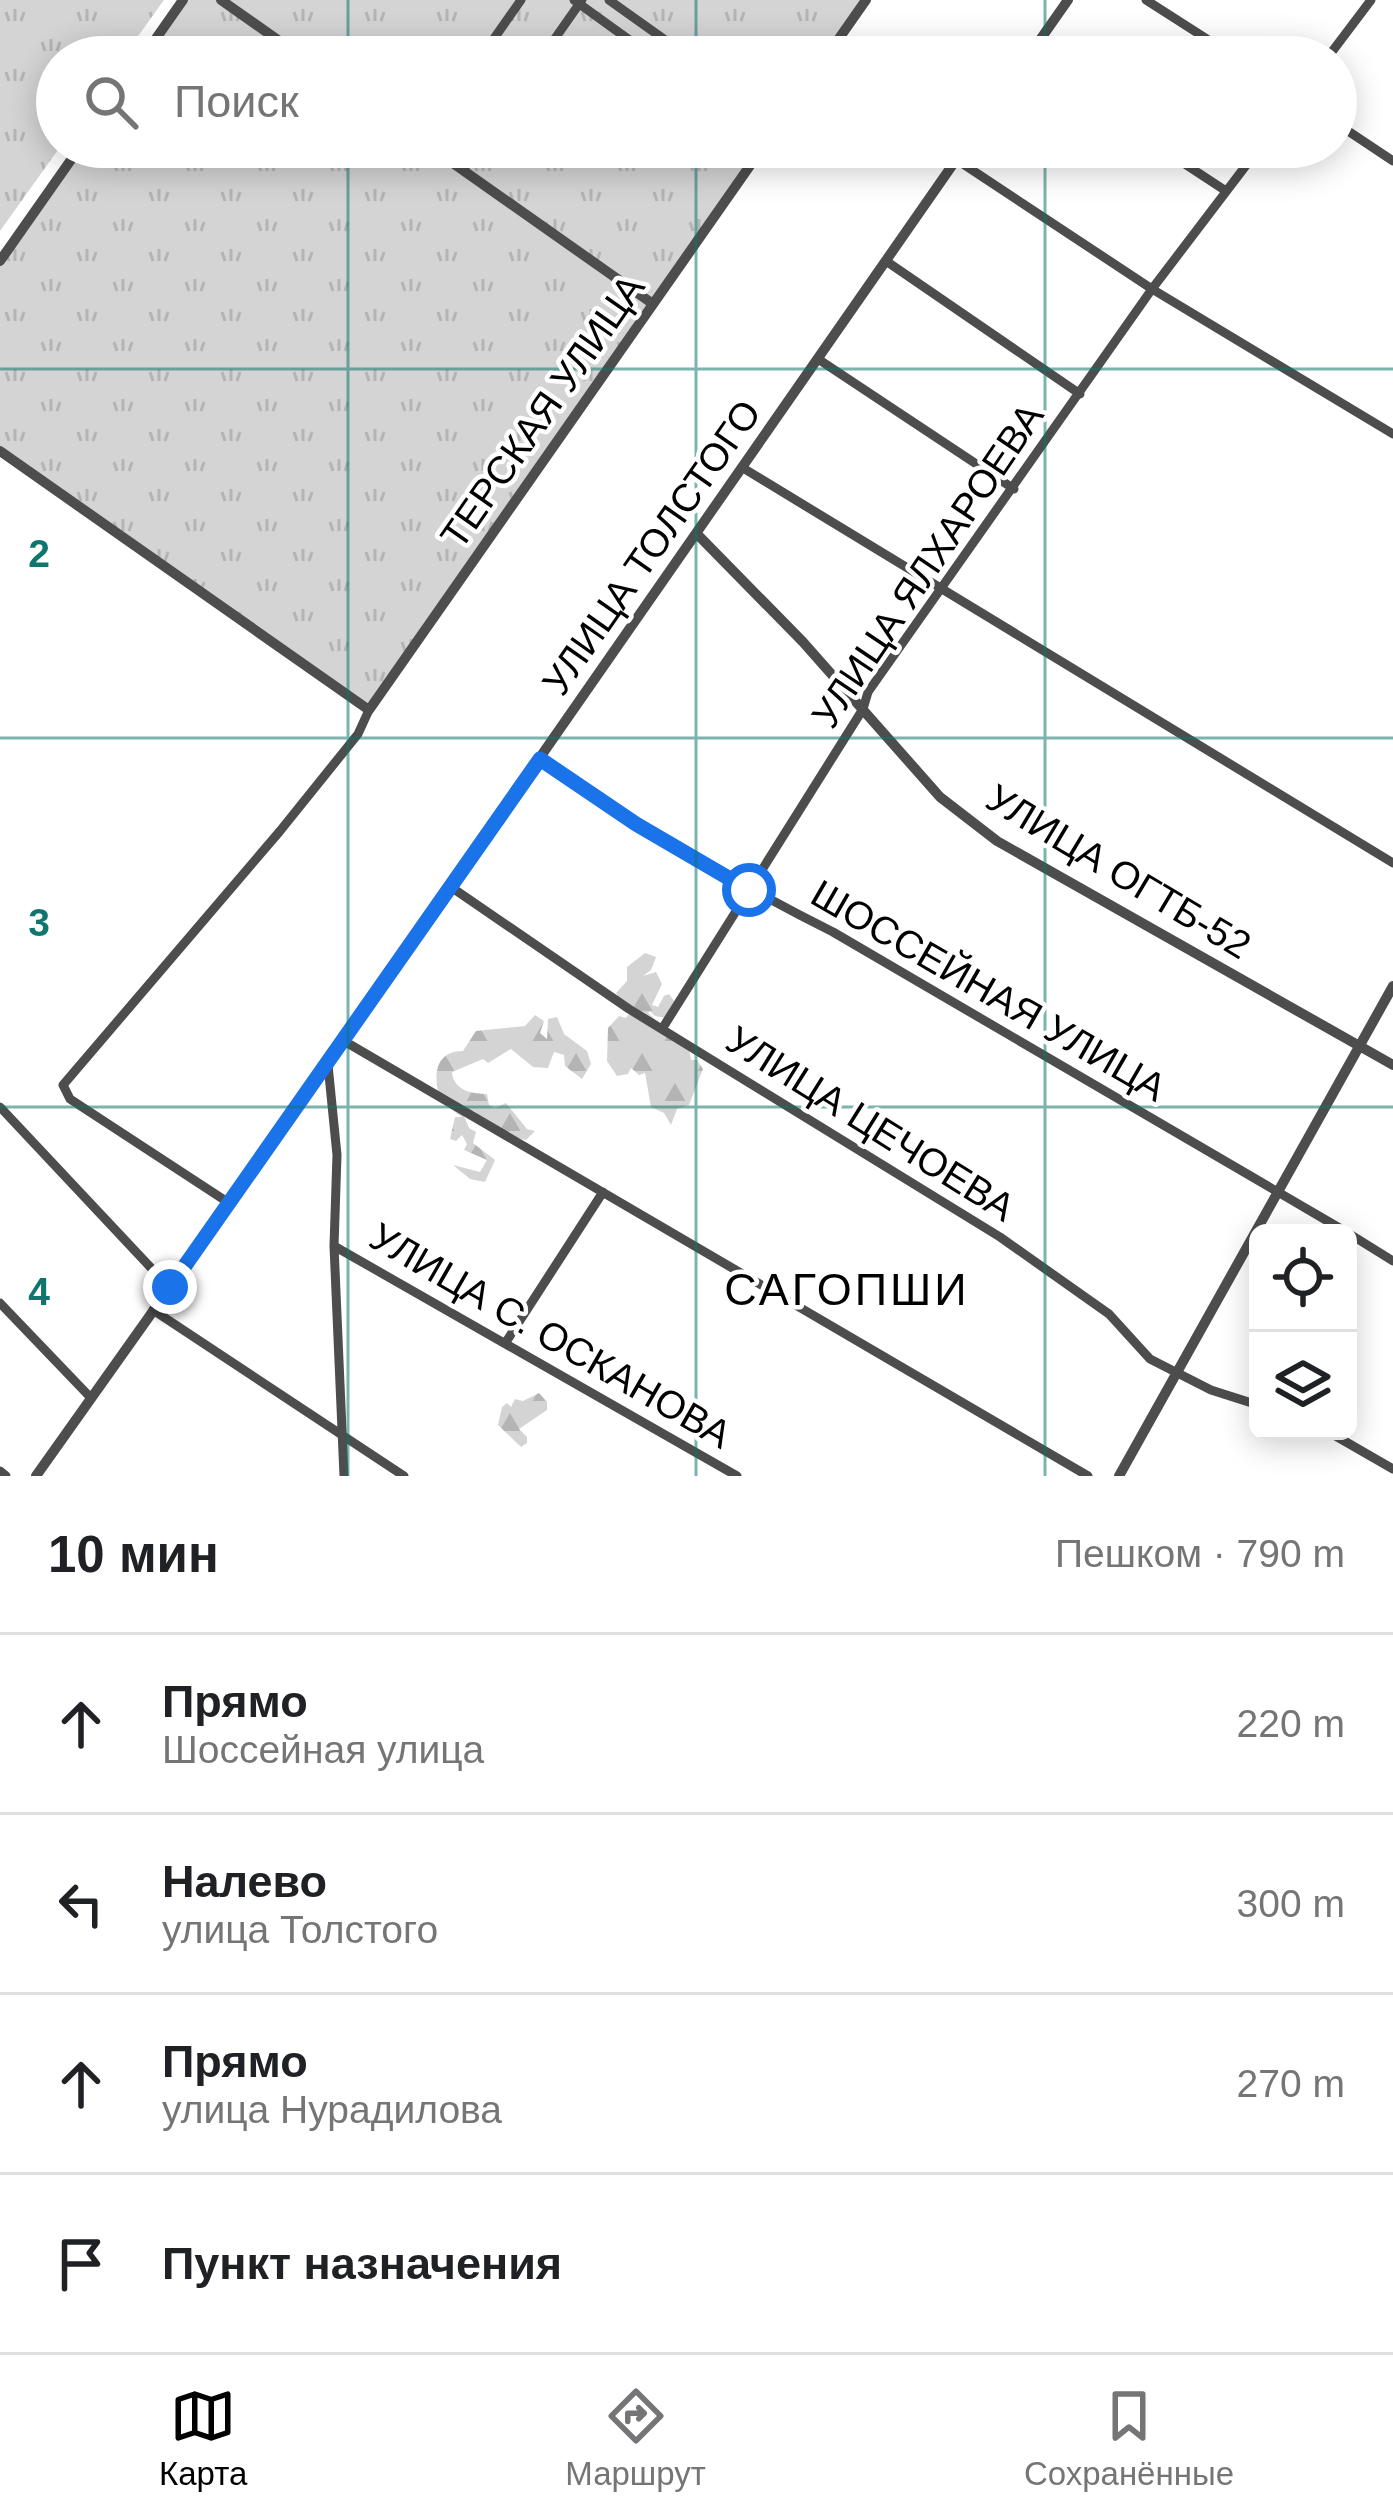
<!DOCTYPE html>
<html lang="ru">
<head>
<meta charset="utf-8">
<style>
  body { margin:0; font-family:Helvetica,sans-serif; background:#f6f6f6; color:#202124 }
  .controls { position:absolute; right:36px; bottom:36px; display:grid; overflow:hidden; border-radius:18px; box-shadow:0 6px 30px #0003 }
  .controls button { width:108px; height:108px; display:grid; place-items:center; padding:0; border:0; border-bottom:3px solid #e0e0e0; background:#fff; color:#202124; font:60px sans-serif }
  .stop { position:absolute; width:36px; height:36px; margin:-27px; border:9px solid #1a73e8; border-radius:50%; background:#fff }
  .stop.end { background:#1a73e8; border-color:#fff; box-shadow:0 3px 12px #0008 }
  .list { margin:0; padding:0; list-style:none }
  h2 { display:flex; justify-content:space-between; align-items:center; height:156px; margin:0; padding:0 48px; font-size:51px }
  h2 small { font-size:39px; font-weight:400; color:#757577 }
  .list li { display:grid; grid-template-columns:78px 1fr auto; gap:36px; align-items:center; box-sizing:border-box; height:180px; padding:0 48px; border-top:3px solid #e0e0e0 }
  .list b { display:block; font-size:45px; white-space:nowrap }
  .list p { margin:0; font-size:39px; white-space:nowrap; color:#757577 }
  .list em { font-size:39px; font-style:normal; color:#757577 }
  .icon { flex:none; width:66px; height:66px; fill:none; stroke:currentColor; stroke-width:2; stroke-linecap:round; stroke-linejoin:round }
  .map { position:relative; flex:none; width:1393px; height:1476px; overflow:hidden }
  .search { position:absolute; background:#fff; box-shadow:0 6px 30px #0003; left:36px; right:36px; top:36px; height:132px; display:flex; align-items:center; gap:30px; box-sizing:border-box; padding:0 42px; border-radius:66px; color:#757577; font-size:45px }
  .sheet { height:876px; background:#fff }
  nav { display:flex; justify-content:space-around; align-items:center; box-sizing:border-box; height:168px; border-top:3px solid #e0e0e0; background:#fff; font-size:33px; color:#757577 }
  nav a { display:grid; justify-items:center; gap:6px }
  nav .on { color:#000 }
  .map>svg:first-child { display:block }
</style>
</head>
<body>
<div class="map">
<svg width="1393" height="1476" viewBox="0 0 1393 1476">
  <defs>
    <pattern id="grass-tufts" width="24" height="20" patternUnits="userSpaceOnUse" patternTransform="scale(3)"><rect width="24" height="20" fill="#d4d4d4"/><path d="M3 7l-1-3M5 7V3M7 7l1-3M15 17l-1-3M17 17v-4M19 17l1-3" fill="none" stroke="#b4b4b4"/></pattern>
    <pattern id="forest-firs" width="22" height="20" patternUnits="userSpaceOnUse" patternTransform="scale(3)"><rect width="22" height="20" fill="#d4d4d4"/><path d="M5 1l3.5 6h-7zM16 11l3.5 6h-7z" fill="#b4b4b4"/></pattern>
  </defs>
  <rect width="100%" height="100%" fill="#fff"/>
  <path fill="url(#grass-tufts)" d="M0 0H164L123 57H57L60 147 0 231Z
    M183 0H866L826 57H143Z
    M80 147H763L369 710 0 451V261Z"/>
  <path fill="url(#forest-firs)" d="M645 953 656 957 651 970 643 976 656 972 662 984 652 1005 658 1007 664 996 669 994 674 1001 666 1018 655 1016 650 1011 648 1013 689 1049 691 1060H697L703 1069 689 1105 677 1109 671 1125 664 1113 651 1107 645 1073 639 1075 631 1068 628 1074 617 1076 607 1061 608 1028 619 1016 626 1018 629 1014 616 993 627 981V967Z
    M535 1015 544 1021 540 1033 547 1039 548 1019 557 1017 564 1034 587 1051 591 1064 582 1079 565 1066 564 1055 554 1052 548 1068 533 1067 511 1049 488 1063 483 1059 452 1072C453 1091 474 1094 487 1094L489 1105 495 1108 506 1103 527 1129 535 1131 526 1140C494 1131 494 1140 474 1111L464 1116 469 1128 476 1132 473 1143 495 1160 485 1182 470 1179 453 1165 480 1172 487 1160 464 1150 467 1144 462 1135 456 1141 450 1139 455 1117H462L441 1102C433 1079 433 1051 463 1051L476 1031 525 1026Z
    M539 1393 547 1402V1410L519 1429 527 1437V1443L521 1447 498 1425 502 1407 507 1403 511 1407 515 1399 523 1401Z"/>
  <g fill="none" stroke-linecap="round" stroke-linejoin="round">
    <path stroke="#4d4d4d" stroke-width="9" d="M574 0 653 57
      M609 0 689 57
      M1146 0 1235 57
      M481 57 521 0
      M542 57 582 0
      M1328 57 1371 0
      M1336 123 1393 161
      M1159 147 1226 191
      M957 160 1152 289 1393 434
      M463 170 479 147
      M886 261 1080 394
      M818 359 1014 489
      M743 468 1393 863
      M540 759C635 823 731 881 833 932L1348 1233
      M451 887 629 1009 1000 1237 1109 1314 1150 1359 1211 1390 1258 1405
      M662 1029 863 709 868 692 1152 289 1260 147
      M344 1041 1088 1476
      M328 1065 337 1155 334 1246 344 1476
      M0 1107 169 1287
      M229 1203 70 1099 63 1085 280 831 358 734 369 710
      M1348 1233 1393 1261
      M334 1246 737 1476
      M0 1303 91 1398
      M153 1310 404 1476
      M506 1342 603 1192
      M1327 1431 1393 1469
      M0 1471 6 1476"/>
    <path stroke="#4d4d4d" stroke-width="10" d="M221 0 302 57
      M143 57 183 0
      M826 57 866 0
      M1028 57 1068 0
      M430 147 653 304
      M0 261 80 147
      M0 451 369 710 763 147
      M697 534 803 642 940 797 997 841 1393 1065
      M236 1194 965 147
      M36 1476 239 1190
      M1119 1476 1393 986"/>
  </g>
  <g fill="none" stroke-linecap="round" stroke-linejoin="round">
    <path stroke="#1a73e8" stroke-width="15" d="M170 1287 540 759 636 824 749 890"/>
  </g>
  <path fill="none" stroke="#0f766e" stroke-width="3" stroke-opacity="0.55" d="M348 0V57M696 0V57M1045 0V57M348 147V1476M696 147V1476M1045 147V1476M0 369H1393M0 738H1393M0 1107H1393"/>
  <g text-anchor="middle" stroke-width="9" stroke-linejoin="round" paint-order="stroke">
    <g font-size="39" fill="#000" stroke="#fff">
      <text transform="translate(542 411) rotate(-55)" y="14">ТЕРСКАЯ УЛИЦА</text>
      <text transform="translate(651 547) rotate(-55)" y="14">УЛИЦА ТОЛСТОГО</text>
      <text transform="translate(927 565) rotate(-56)" y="14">УЛИЦА ЯЛХАРОЕВА</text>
      <text transform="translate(1119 871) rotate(31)" y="14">УЛИЦА ОГТБ-52</text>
      <text transform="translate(989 990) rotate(30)" y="14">ШОССЕЙНАЯ УЛИЦА</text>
      <text transform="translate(871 1123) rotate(32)" y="14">УЛИЦА ЦЕЧОЕВА</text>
      <text transform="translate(551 1335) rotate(30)" y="14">УЛИЦА С. ОСКАНОВА</text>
    </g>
    <g font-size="45" letter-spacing="3" fill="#000" stroke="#fff">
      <text x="847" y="1305">САГОПШИ</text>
    </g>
  </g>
  <g font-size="39" text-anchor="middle" font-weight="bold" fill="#0f766e" stroke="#fff" stroke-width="9" stroke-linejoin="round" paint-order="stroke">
    <text x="39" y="567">2</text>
    <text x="39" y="936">3</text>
    <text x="39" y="1305">4</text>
  </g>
</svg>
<div class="controls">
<button><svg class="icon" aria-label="locate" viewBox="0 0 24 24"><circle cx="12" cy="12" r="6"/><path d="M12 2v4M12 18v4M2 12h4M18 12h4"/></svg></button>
<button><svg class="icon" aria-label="layers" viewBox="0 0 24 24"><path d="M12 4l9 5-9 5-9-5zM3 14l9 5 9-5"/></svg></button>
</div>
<div class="stop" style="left:749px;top:890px"></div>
<div class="stop end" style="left:170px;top:1287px"></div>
<div class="search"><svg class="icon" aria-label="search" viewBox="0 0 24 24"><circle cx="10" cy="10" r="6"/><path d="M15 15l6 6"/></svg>Поиск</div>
</div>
<section class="sheet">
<h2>10 мин<small>Пешком · 790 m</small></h2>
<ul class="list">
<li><svg class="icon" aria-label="ahead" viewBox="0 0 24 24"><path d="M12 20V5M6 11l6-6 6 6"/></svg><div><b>Прямо</b><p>Шоссейная улица</p></div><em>220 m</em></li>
<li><svg class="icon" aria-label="left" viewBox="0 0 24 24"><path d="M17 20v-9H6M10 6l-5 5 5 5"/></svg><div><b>Налево</b><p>улица Толстого</p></div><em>300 m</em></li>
<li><svg class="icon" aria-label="ahead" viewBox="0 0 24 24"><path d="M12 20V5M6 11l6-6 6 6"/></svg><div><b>Прямо</b><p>улица Нурадилова</p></div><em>270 m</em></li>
<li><svg class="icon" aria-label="arrive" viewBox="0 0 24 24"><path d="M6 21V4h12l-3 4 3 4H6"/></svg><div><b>Пункт назначения</b></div></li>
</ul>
</section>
<nav>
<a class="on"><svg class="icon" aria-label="map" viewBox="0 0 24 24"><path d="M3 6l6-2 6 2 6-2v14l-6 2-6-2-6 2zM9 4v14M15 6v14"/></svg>Карта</a>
<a><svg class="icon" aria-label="directions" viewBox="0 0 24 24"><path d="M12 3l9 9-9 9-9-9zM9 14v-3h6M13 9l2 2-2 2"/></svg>Маршрут</a>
<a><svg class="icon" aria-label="saved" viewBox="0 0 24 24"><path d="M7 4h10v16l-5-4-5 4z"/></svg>Сохранённые</a>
</nav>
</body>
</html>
